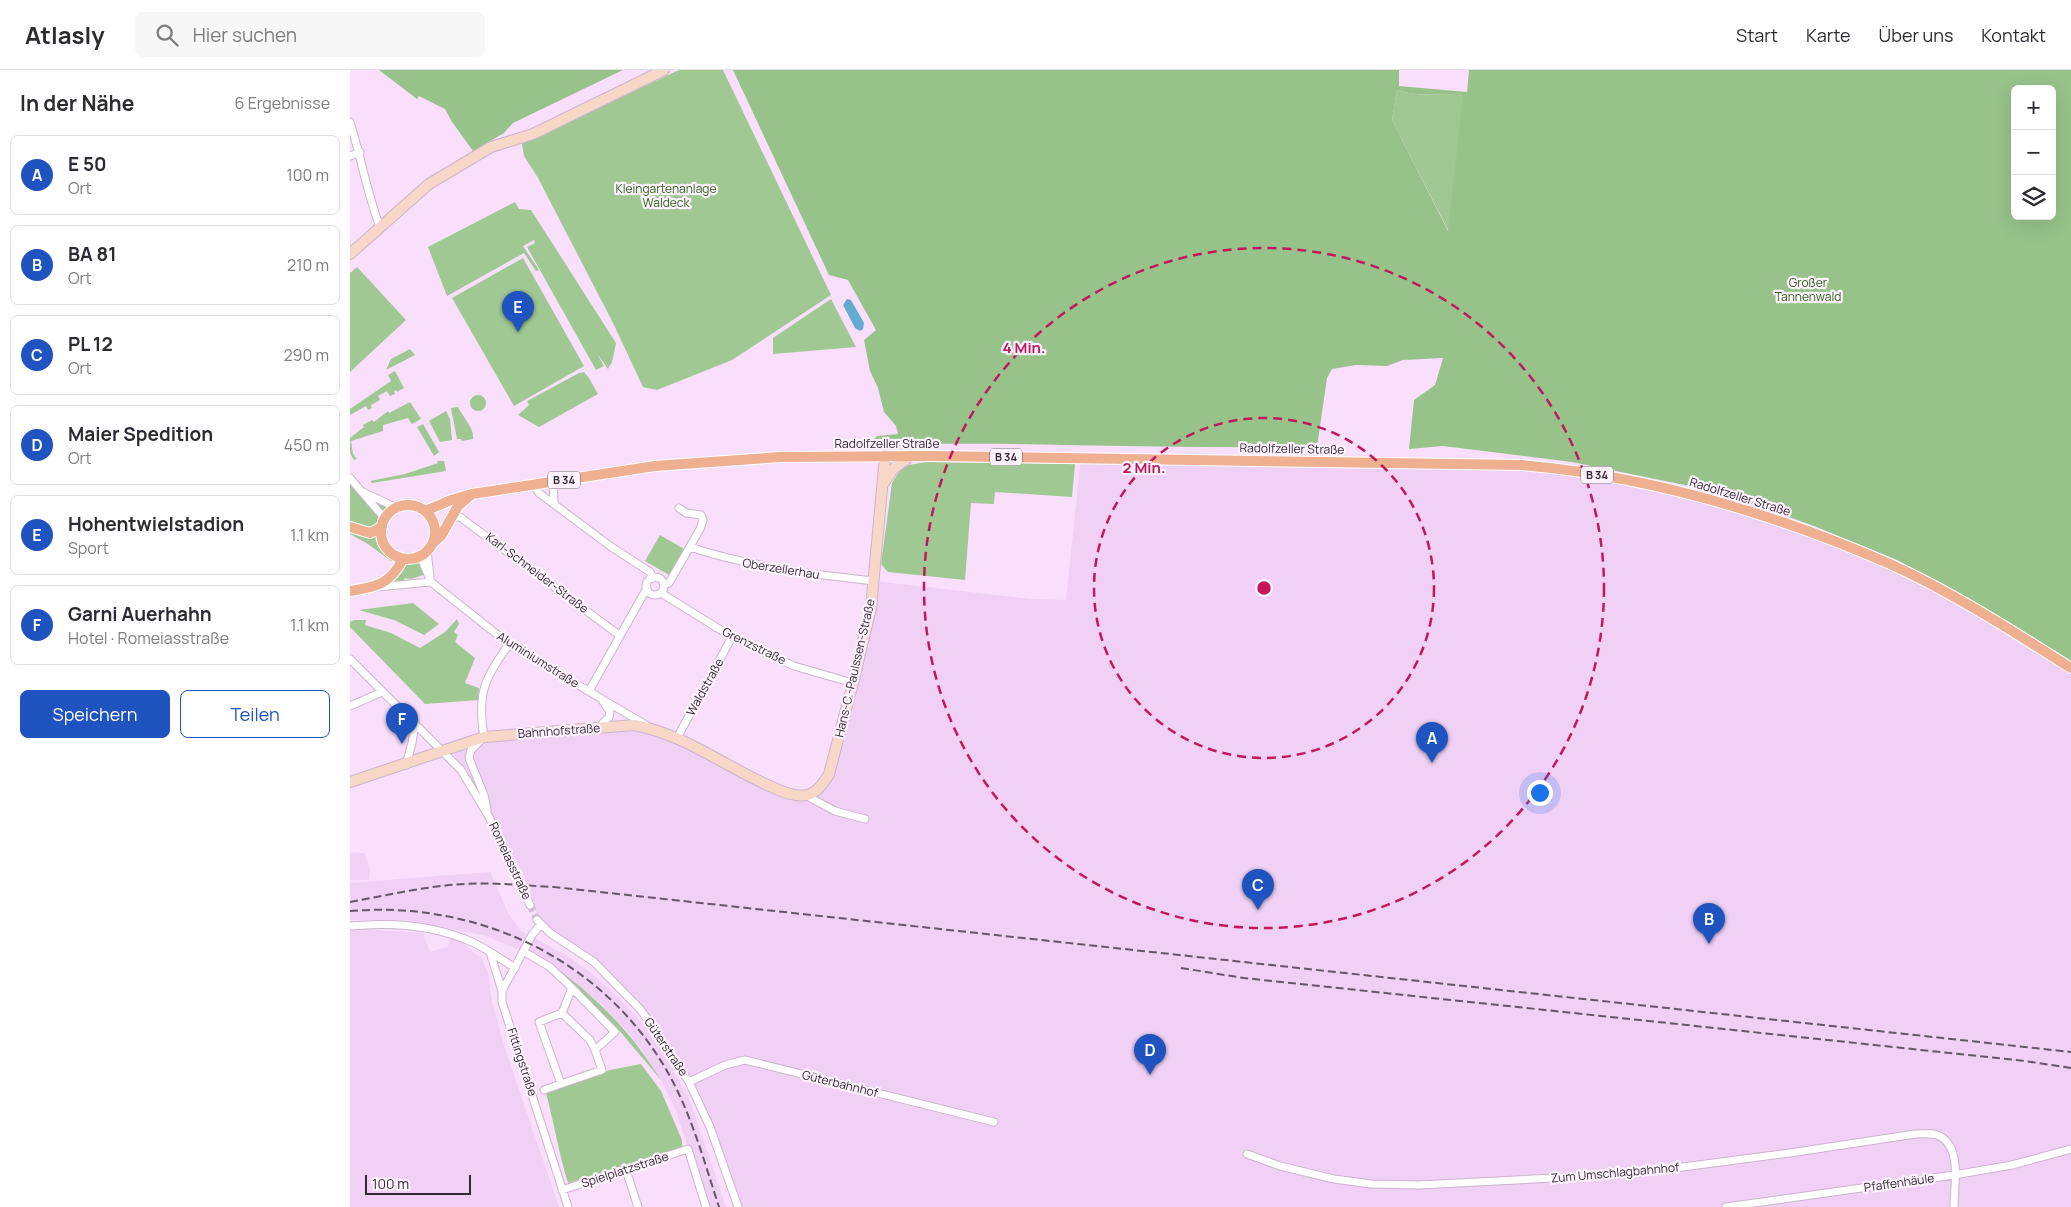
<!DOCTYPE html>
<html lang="de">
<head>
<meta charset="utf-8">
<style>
  body { margin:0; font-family:Manrope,sans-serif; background:#f7f7f7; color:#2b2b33 }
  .controls { position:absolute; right:15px; top:15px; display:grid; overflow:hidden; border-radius:8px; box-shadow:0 5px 20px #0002 }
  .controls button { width:45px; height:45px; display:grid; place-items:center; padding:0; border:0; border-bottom:1px solid #e1e1e2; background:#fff; color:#2b2b33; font:25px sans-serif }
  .scale { position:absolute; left:15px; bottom:12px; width:106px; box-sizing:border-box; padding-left:5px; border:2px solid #342a35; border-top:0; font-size:14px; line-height:18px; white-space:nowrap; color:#342a35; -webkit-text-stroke:4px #fdf2fe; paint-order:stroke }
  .you { position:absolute; left:1189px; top:722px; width:18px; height:18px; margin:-12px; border:4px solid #fff; border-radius:50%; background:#1a73e8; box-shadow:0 0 0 8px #1a73e833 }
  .badge { display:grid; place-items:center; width:32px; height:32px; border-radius:50%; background:#1e53c0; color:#fff; font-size:16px; font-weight:700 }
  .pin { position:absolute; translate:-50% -41px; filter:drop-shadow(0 1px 2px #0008) }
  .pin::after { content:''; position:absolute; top:26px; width:18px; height:15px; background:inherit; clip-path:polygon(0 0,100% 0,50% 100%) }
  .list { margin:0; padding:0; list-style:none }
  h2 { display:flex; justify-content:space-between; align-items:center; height:65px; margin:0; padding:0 20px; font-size:21px }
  h2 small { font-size:16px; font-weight:400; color:#7c7c81 }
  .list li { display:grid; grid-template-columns:32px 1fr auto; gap:15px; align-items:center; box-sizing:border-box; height:80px; margin:0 10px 10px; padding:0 10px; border:1px solid #e1e1e2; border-radius:8px }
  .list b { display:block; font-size:19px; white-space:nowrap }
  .list p { margin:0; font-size:16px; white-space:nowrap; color:#7c7c81 }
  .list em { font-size:16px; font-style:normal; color:#7c7c81 }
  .actions { display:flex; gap:10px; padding:15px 20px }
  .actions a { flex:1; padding:11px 0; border:1px solid #1e53c0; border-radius:8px; text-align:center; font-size:18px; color:#1e53c0 }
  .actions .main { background:#1e53c0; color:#fff }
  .icon { flex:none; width:28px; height:28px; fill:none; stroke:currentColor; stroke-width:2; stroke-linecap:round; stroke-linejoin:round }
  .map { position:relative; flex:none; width:1721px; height:1137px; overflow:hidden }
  header { display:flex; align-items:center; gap:30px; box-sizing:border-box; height:70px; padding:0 25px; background:#fff; border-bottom:1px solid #e1e1e2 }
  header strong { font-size:24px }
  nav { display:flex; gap:28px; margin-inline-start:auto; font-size:18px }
  .search { width:350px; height:45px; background:#f7f7f7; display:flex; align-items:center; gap:12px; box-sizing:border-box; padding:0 18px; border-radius:8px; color:#7c7c81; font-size:19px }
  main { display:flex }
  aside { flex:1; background:#fff }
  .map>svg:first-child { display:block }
</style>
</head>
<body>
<header>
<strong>Atlasly</strong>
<div class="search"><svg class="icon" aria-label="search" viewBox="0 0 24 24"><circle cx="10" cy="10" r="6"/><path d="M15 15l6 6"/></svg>Hier suchen</div>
<nav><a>Start</a><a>Karte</a><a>Über uns</a><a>Kontakt</a></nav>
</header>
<main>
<aside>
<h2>In der Nähe<small>6 Ergebnisse</small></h2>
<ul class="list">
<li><span class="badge">A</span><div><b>E 50</b><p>Ort</p></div><em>100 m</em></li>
<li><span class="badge">B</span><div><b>BA 81</b><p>Ort</p></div><em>210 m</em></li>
<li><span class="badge">C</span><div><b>PL 12</b><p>Ort</p></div><em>290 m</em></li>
<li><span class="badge">D</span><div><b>Maier Spedition</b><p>Ort</p></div><em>450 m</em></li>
<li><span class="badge">E</span><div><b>Hohentwielstadion</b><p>Sport</p></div><em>1.1 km</em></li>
<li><span class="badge">F</span><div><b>Garni Auerhahn</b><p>Hotel · Romeiasstraße</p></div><em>1.1 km</em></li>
</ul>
<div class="actions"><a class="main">Speichern</a><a>Teilen</a></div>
</aside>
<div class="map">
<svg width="1721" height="1137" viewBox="0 0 1721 1137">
  <rect width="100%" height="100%" fill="#f9dffc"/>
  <path fill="#f0d0f4" d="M731 388 1172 395 1364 429 1541 495 1721 598V1137H388L339 1012 300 953 261 908 191 854 173 803 144 757 115 698 106 689 104 682 107 675 284 655 450 726 475 711 524 511 681 529 716 530Z
    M0 783H14L20 800 19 810H0Z
    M140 802 158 843 171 861 214 884 235 898 257 917 283 943 305 968 340 1031 376 1137H358L325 1039 311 1010 293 981 274 958 251 934 228 915 208 899 185 886 133 865 57 850H0V813Z
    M20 860 73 863 80 882 97 877 101 868 114 874 132 889 138 903 141 927 153 972 209 1137H0V861Z"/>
  <path fill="#9fc893" d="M329 0H373L481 225 382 290 307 320 293 317 263 253 188 108 174 86 172 74Z
    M1047 20C1053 21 1060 24 1066 24 1082 26 1098 22 1114 26L1099 162 1042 50Z
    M165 132 169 139 181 140 266 273 262 292 258 299 247 283 254 296 246 300 177 177 185 173 184 170 173 176 189 200 186 201 174 183 97 226 78 177Z
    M173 188 234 296 164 336 102 228Z
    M7 197 56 250 0 302V203Z
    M481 229 506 277 423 284V268Z
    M60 279 65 285 36 300 41 289Z
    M45 301 54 318 47 322 46 320 44 321 45 324 40 326 37 321 28 326 30 330 21 335 22 338 18 340 16 336 0 345V339L41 311 38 305Z
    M234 302 239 308 248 324 189 357 168 345 179 335 177 331 229 303Z
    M120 333a8 8 0 1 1 16 0a8 8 0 1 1-16 0Z
    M60 332 71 349 62 354 58 348 33 355V361L1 371 3 384 7 389 4 390 0 383V368L14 357 13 355 22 350 24 352 38 341 39 343Z
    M108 337C112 346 125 359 123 369L112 371 111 369H107L101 338Z
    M96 341 100 349 102 370 90 372 79 351Z
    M73 354 89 382 84 386 67 357Z
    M87 391H94L96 401 22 413 20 411 55 404 88 393Z
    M576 392 725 394 722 427 645 422 644 434 621 433 615 510 538 502 531 494 542 413 550 400 559 395Z
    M0 408 7 418 47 438C28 451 27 472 46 486L41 491 18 474 0 464Z
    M310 465 334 479 319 505 295 491Z
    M70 486 76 504 61 509 54 508 55 515 26 517 53 489Z
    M63 533 89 554 74 565 44 550 9 540Z
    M107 549 109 554 104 562 108 565 105 572 125 588 115 613 129 618 128 630 75 634 0 557V552L4 550H16L15 555 41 563 70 578 95 562Z
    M208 899C252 933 281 962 311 1010L268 959Z
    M291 994 311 1021 332 1070V1078L218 1113C209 1084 204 1053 196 1023L260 1000Z"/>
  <path fill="#97c38b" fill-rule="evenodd" d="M29 0H273L163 53 154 63 123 81 102 52 95 39 69 26 67 29Z
    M383 0H1049V16L1117 22 1119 0H1721V591L1606 522 1547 490 1464 456 1369 422 1222 392 1093 376 1059 379 1064 330 1085 315 1093 288 1053 290 1037 296 1006 295 982 299 977 308 967 377C866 378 765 376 664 374 616 373 569 375 521 372L527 366 548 364 546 356 534 342 528 318 520 301 514 270 526 260 498 210 479 205ZM1665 19H1702V146H1665ZM1047 20C1053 21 1060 24 1066 24 1082 26 1098 22 1113 26L1098 161 1042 50Z"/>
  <path fill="#63abd0" d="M497 229 501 230 514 253 513 259 510 261 505 258 493 235Z"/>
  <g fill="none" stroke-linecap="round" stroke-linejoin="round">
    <path stroke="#d2bbd4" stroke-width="7" stroke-dasharray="7 3.5" stroke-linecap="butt" d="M180 835 187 850"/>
    <g stroke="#ccb3cf" stroke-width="9">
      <path id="street" d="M0 52C11 87 17 123 30 157
        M0 86 10 82
        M0 408 35 449
        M203 412 204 432
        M183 415 189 423 260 476 300 502 303 508
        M13 422 47 438
        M102 447H110L269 565
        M340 477C400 497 461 504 524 511
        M77 481 80 507
        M70 486 81 512 159 574 296 655
        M296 516a9 9 0 1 1 18 0a9 9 0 1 1-18 0Z
        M314 515 319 513 350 459 353 450 351 445 336 443 329 438
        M27 517 81 512
        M311 523 382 567 420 585 444 596 503 613
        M0 589 111 700 139 747 180 835
        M239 621 297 518
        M0 636 32 622
        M248 658 259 647 260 642 252 630
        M327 668 382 567
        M56 695 62 673 65 652
        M457 726 485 741 515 749
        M137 740 134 725 119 688 121 680 134 667C127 623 134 610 159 574
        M187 850 200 863 244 892 290 939 300 953 339 1012 360 1057 388 1137
        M191 854 182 865 152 921V932L218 1137
        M0 856C41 852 84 855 122 872 137 879 151 889 165 898
        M140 882 152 921
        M178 884 200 897 222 918 212 943 189 952 211 1014 194 1020
        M212 943 240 970 245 980 265 962 222 918
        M339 1012 375 995 395 990 644 1052
        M211 1014 252 1000 245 980
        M897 1084 930 1096 984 1109 1021 1114 1069 1115 1279 1104 1440 1083 1565 1064C1573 1064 1584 1062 1591 1067 1612 1079 1604 1117 1604 1137
        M276 1100 288 1137
        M212 1120 338 1079 356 1137
        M1376 1137 1604 1105 1662 1095 1721 1079"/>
    </g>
    <g stroke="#ccb3cf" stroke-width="12">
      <path id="secondary" d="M0 184 79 114 141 77 183 64 314 0
        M534 413 543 399 561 386
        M0 712 134 667 284 655C339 665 383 703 434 722 457 730 467 725 479 704L503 613 521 538 535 386"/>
    </g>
    <g stroke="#fff" stroke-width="12">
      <path id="primary" d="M31 462a27 27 0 1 1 54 0a27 27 0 1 1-54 0Z
        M75 441 101 430 122 424 305 396 430 387 582 386 1172 395C1300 406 1423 443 1540 494 1602 522 1664 562 1721 598
        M0 457 20 463 32 457
        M83 473 91 466 108 436 122 424
        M0 521C27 517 40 514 53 489"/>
    </g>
    <use href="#street" stroke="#fff" stroke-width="7"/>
    <use href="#secondary" stroke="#f7d8c8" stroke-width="10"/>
    <use href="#primary" stroke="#efb092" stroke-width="10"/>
    <path stroke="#655767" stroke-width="2" stroke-dasharray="8 4" stroke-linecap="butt" d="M0 832C38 825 76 816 115 814 145 812 174 816 204 817L1721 982
      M0 841C131 830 259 892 322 1010 343 1050 355 1094 369 1137
      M831 898 894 908 1675 991 1721 998"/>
  </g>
  <g fill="none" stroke="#c2185b" stroke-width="2.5" stroke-dasharray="9 6">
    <circle cx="914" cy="518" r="170"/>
    <circle cx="914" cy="518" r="340"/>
  </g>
  <g text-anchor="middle" stroke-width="4.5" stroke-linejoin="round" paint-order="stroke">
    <g fill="#fdf2fe" stroke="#706671" stroke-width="1">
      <rect x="640" y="378.5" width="32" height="17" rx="4"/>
      <rect x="1231" y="396.5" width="32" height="17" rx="4"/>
      <rect x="198" y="401.5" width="32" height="17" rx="4"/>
    </g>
    <g font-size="11" font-weight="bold" fill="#342a35">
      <text x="656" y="391">B 34</text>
      <text x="1247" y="409">B 34</text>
      <text x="214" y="414">B 34</text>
    </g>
    <g font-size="12" fill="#2e651b" stroke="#fdf2fe">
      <text x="316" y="123">Kleingartenanlage<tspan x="316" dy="14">Waldeck</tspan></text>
      <text x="1458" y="217">Großer<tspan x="1458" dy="14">Tannenwald</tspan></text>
    </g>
    <g font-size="12" fill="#342a35" stroke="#fdf2fe">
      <text x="537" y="378">Radolfzeller Straße</text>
      <text transform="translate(942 379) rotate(1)" y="4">Radolfzeller Straße</text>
      <text transform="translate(1390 427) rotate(17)" y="4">Radolfzeller Straße</text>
      <text transform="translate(431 499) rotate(9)" y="4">Oberzellerhau</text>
      <text transform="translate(187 503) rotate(37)" y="4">Karl-Schneider-Straße</text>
      <text transform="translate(404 576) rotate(26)" y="4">Grenzstraße</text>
      <text transform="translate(188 590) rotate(32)" y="4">Aluminiumstraße</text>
      <text transform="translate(505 598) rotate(-77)" y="4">Hans-C.-Paulssen-Straße</text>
      <text transform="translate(355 617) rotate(-61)" y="4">Waldstraße</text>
      <text transform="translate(209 661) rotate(-4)" y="4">Bahnhofstraße</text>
      <text transform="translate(160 791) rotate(65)" y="4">Romeiasstraße</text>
      <text transform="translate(316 977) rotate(56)" y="4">Güterstraße</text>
      <text transform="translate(172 992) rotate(72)" y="4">Fittingstraße</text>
      <text transform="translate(490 1014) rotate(14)" y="4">Güterbahnhof</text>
      <text transform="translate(275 1100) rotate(-18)" y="4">Spielplatzstraße</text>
      <text transform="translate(1265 1103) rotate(-5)" y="4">Zum Umschlagbahnhof</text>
      <text transform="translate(1549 1113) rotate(-8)" y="4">Pfaffenhäule</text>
    </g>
  </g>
  <circle cx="914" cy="518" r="8" fill="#c2185b" stroke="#fdf2fe" stroke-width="2.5"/>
  <g font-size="15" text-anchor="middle" font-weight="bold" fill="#c2185b" stroke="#fdf2fe" stroke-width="4.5" stroke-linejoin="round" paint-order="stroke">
    <text x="674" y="283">4 Min.</text>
    <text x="794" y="403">2 Min.</text>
  </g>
</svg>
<div class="controls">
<button>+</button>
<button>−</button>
<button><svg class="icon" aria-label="layers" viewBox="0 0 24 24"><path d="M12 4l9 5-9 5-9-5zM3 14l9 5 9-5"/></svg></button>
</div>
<div class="scale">100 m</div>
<div class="you"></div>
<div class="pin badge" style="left:1082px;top:693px">A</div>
<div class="pin badge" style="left:1359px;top:874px">B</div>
<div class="pin badge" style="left:908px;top:840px">C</div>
<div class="pin badge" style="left:800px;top:1005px">D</div>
<div class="pin badge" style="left:168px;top:262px">E</div>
<div class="pin badge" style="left:52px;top:674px">F</div>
</div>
</main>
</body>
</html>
